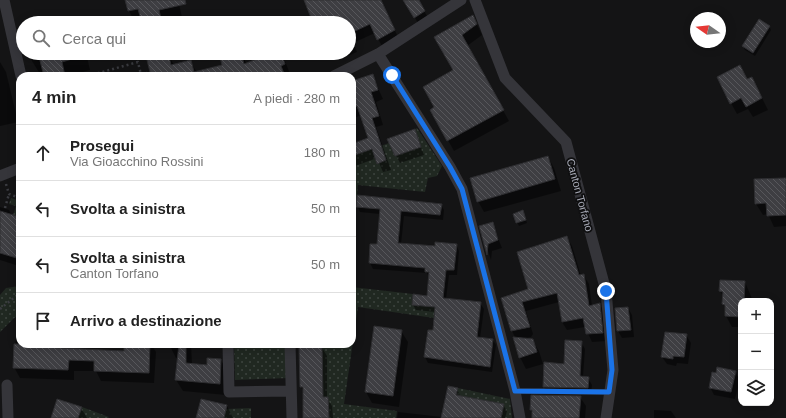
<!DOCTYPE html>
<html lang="it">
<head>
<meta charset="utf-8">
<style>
  body { margin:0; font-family:Arial,sans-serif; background:#f6f6f6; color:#222 }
  .controls { position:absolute; right:12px; bottom:12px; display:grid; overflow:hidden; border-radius:8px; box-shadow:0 2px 10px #0003 }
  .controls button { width:36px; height:36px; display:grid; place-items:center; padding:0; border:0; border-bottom:1px solid #e0e0e0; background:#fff; color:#222; font:20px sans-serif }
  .compass { position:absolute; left:690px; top:12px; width:36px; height:36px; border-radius:50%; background:#fff; box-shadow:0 2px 10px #0003; rotate:284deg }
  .stop { position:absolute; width:12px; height:12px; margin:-9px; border:3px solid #1a73e8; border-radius:50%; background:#fff }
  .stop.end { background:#1a73e8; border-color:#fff; box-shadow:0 1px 4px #0008 }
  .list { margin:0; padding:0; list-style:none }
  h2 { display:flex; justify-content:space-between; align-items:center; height:52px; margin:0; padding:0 16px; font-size:17px }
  h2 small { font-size:13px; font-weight:400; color:#767676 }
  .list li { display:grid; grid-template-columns:26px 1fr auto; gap:12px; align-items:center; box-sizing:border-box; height:56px; padding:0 16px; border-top:1px solid #e0e0e0 }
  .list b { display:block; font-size:15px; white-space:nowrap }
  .list p { margin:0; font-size:13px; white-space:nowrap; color:#767676 }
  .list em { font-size:13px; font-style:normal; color:#767676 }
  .icon { flex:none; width:22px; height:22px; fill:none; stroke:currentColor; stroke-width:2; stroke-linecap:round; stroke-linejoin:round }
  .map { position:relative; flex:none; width:786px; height:418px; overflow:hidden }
  .search { position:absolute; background:#fff; box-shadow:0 2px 10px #0003; left:16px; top:16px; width:340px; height:44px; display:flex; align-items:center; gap:10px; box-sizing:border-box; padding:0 14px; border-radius:22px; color:#767676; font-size:15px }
  .panel { position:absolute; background:#fff; box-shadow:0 2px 10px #0003; left:16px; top:72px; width:340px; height:276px; border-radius:12px }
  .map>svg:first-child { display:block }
</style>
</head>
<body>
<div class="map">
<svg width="786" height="418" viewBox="0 0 786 418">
  <defs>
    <pattern id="grass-dots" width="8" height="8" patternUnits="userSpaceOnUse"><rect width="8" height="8" fill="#202821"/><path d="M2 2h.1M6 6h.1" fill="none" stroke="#3d443f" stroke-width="1.8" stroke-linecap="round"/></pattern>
    <pattern id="building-back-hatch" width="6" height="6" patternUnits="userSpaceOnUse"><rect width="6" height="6" fill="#3e3e42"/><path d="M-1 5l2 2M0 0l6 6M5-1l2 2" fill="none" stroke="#57575b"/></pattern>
  </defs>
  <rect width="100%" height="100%" fill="#141415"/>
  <path fill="url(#grass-dots)" d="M417 128 442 166 437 176 428 178 425 192 358 185 352 242V156L389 143 395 156 421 147 415 129Z
    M11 198 20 201V217L13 215 16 206 9 204Z
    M20 286V315L14 318 0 332V295L6 288Z
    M352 287 413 294 412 305 435 307 434 318 358 307 344 404 397 411 396 418H329L328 397H323L322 347H294V344H352Z
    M234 344H289L290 378 235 380Z
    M458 388 510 399 512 418H465L454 406Z
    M82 407 109 417 108 418H78Z
    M251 408V418H224L226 409Z"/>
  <path fill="#0007" d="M126 0H178L182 17 165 23H143L142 20 135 22 129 11Z
    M308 0H380L399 39 383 48 375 33 353 43 357 52 343 58 340 53H349V23H314Z
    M405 0H417L429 19 419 25Z
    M473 16 482 35 467 46 509 121 454 151 431 110 436 107 454 70 435 37Z
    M769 26 771 30 755 56 745 50 743 46Z
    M30 53H86L90 70 69 76H46L45 73 40 74 32 61Z
    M163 53H167L174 65 190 61 199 76H152Z
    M220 53H243L246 64 268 55 267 53H282L290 74 286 76H205L223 66Z
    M0 62 6 72 18 122 0 126Z
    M119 73 121 76H106Z
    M372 75 383 99 376 102 383 125 376 127 391 170 383 172 377 158 352 167V145L370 139 361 115 352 119V82Z
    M752 78 768 110 753 117 748 109 737 114 731 103 748 80Z
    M414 130 424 155 400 163 388 139Z
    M548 157 554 168 561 191 484 212 478 201Z
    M786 179V226L774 227 768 214 763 215 756 204Z
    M441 205 444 210 443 220 404 216 401 244 436 247 456 245 459 251 457 275H449L446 299 480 303 484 309 480 338 493 340 496 345 492 372 428 363 425 357 428 331 434 332 436 312 416 310 413 305 428 297 429 277 427 273 373 269 370 263 378 245 380 214 360 212 357 206Z
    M0 207 9 210 12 216 20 218V283L16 276 19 266 0 260Z
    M523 212 527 223 519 226 517 222Z
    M492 223 502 248 492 251 491 260 480 227Z
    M567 238 572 246 581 276H584L589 284 592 306 600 305 604 313 607 341 592 342 585 327 567 330 562 322 559 302 526 311 533 334 531 337 523 338 532 340 539 351 543 364 526 369 520 357 516 339 512 331 502 298 529 290Z
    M745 282 753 301H741V327H732L726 316 724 298 720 291Z
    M628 308 632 315 634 337 622 338 618 331Z
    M375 327 401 331 408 342 399 407 372 403 366 392Z
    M686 335 691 343 688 364 677 363 676 366 667 364 662 357Z
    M16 336 20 337V344H44L46 348 125 352V344H151L156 352 154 383 101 381 96 371H74V380L20 378 14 367Z
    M581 342 585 349 583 377 588 378 592 385 591 394H548L544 387 565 365Z
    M169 344H191L192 364 208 366 221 360 227 371 226 395 183 391 176 380 178 357 176 358Z
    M263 344H287V347L266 348Z
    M300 348H322L327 356V398L332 406 333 418H304V392L301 387Z
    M735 372 740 380 735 399 714 395 710 387Z
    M457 389 460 396 503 405 507 411 505 418H397L398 412 442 417Z
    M580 397 586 406 585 418H533L531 410Z
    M227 406 233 418H197Z
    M81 408 87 418H52Z
    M654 410 671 411 676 418H654Z"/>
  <path fill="url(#building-back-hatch)" stroke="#2e2e31" d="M125 0H185L186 4 159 10 162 23H142L138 9 128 11Z
    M304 0H381L395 30 377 40 370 24 349 34V23H313Z
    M403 0H419L425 11 414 18Z
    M473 15 477 24 462 35 504 110 447 141 430 110 434 107 423 87 453 70 434 37Z
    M759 19 770 26 753 53 742 46Z
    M38 53H82V56L62 62 65 76H44Z
    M159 53H168L171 65 191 60 194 72 222 65 219 53H241L244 64 272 53H281L285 64 281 66 285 76H151L146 56Z
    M740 65 747 79 752 77 762 98 746 107 741 98 730 104 717 77Z
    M373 74 378 90 371 92 379 116 372 118 386 160 377 164 372 149 352 156V144L368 138 357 106 352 108V81Z
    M415 129 421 147 395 156 387 139Z
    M548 156 555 179 477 202 470 178Z
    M786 178V215L767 216 766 203 755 204 754 179Z
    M357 195 442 204 440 215 401 211 398 243 435 246V242L457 244 454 270H446L443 298 481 302 477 337 493 339 490 367 424 357 428 330H433L435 307 412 305 413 294 427 296 429 272H425V268L369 263 370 244H377L380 209 356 207Z
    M523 210 526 220 516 223 513 214Z
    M0 211 20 217V259L0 253Z
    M493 222 498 240 488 244 487 255 479 226Z
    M567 236 579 275 584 274 589 306 600 303 603 333 586 334 583 318 562 322 557 293 522 302 530 327 511 331 501 298 528 289 517 252Z
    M720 280 745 281 744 301H741V317L725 316V305L722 304 723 292 719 291Z
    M628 307 631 330 617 331 615 308Z
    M374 326 402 330 393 396 365 392Z
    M665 332 687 334 684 357 673 356V359L661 357Z
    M513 337 533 339 537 352 519 358Z
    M565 340 582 341 580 376 589 377 588 388 543 387 544 362 564 364Z
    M14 344H40V347L124 351V344H150L149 373 94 371V361L69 360 68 370 13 368Z
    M179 344H186V363L207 365V358L221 359 220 384 175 380Z
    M299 347H322L323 397H328L329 418H303V387H300Z
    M717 367 736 371 731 392 709 388 712 372 716 373Z
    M448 386 458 388 456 395 504 404 501 418H441Z
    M531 395 581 396 579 418H532V410H530Z
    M57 399 82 407 78 418H51Z
    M201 399 227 405 224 418H196Z"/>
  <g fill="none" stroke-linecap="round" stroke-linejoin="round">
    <path stroke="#3b3c41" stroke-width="2.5" stroke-dasharray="2 3" stroke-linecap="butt" d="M88 76 138 62 141 75 150 72
      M6 184 9 194 20 198
      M5 208 9 194
      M0 309 20 293"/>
    <path stroke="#35353a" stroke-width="5.5" d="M515 391 609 392"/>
    <path stroke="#35353a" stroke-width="11" d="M4 0 21 76
      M475 0 505 78 566 142 606 291 613 370 606 418
      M378 54 450 167 462 189 515 391 520 418
      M334 76 378 54 461 0
      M0 176 20 168
      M228 344 229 392 291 391
      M290 344 292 418
      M7 385 8 418"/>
  </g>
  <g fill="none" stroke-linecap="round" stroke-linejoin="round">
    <path stroke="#1a73e8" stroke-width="5" d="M392 75 450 167 462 189 515 391 609 392 612 370 606 291"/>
  </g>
  <g text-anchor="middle" stroke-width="3.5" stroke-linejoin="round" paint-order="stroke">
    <g font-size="11" fill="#a6a9b5" stroke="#0f0f10">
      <text transform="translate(580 195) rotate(75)" y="4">Canton Torfano</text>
    </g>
  </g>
</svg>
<div class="controls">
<button>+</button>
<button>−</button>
<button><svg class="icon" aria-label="layers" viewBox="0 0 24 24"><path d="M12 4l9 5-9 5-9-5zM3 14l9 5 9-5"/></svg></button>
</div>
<svg class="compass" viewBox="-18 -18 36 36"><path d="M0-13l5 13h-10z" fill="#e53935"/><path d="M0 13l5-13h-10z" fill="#767676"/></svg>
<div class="stop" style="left:392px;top:75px"></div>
<div class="stop end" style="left:606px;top:291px"></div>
<div class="search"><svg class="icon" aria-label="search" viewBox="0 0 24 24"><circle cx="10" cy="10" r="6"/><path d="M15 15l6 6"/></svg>Cerca qui</div>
<section class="panel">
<h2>4 min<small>A piedi · 280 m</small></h2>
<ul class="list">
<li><svg class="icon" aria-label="ahead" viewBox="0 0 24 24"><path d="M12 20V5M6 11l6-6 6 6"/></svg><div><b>Prosegui</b><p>Via Gioacchino Rossini</p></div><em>180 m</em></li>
<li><svg class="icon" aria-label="left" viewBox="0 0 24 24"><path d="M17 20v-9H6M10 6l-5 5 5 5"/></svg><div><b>Svolta a sinistra</b></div><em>50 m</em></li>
<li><svg class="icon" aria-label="left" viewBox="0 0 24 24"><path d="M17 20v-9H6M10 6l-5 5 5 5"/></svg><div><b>Svolta a sinistra</b><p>Canton Torfano</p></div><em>50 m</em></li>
<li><svg class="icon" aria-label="arrive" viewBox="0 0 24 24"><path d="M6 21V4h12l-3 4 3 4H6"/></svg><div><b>Arrivo a destinazione</b></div></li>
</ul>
</section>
</div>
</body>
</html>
